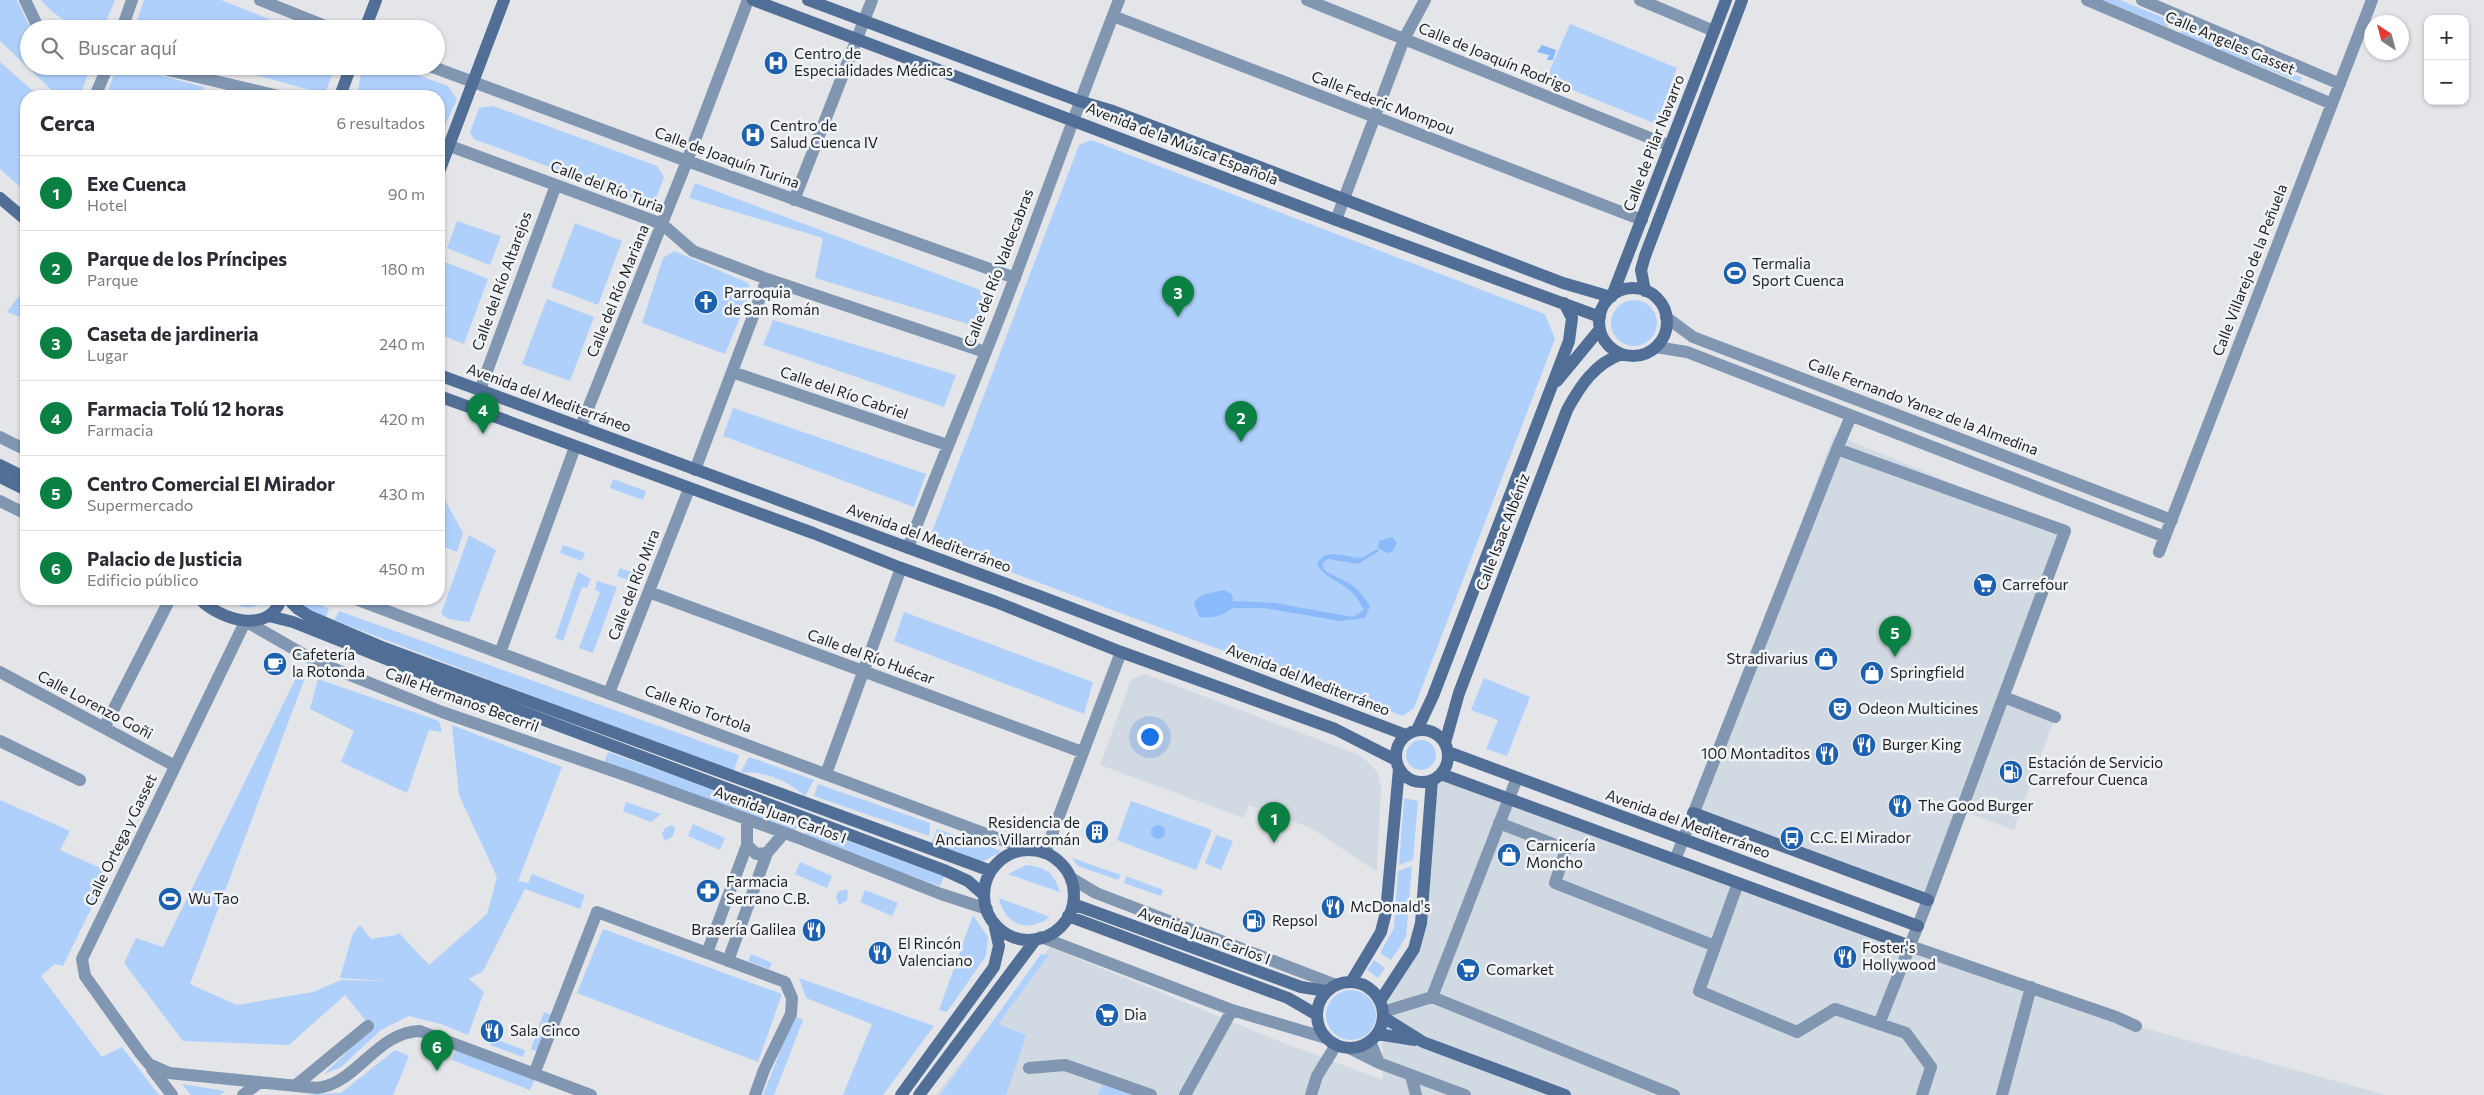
<!DOCTYPE html>
<html lang="es">
<head>
<meta charset="utf-8">
<style>
  body { margin:0; font-family:Commissioner,sans-serif; background:#f7f7f7; color:#2b2b33 }
  .controls { position:absolute; right:15px; top:15px; display:grid; overflow:hidden; border-radius:10px; box-shadow:0 1px 4px #0004 }
  .controls button { width:45px; height:45px; display:grid; place-items:center; padding:0; border:0; border-bottom:1px solid #e1e1e2; background:#fff; color:#2b2b33; font:25px sans-serif }
  .compass { position:absolute; left:2364px; top:15px; width:45px; height:45px; border-radius:50%; background:#fff; box-shadow:0 1px 4px #0004; rotate:324deg }
  .you { position:absolute; left:1149px; top:736px; width:18px; height:18px; margin:-12px; border:4px solid #fff; border-radius:50%; background:#1a73e8; box-shadow:0 0 0 8px #1a73e833 }
  .badge { display:grid; place-items:center; width:32px; height:32px; border-radius:50%; background:#0b8043; color:#fff; font-size:16px; font-weight:700 }
  .pin { position:absolute; translate:-50% -41px; filter:drop-shadow(0 1px 2px #0008) }
  .pin::after { content:''; position:absolute; top:26px; width:18px; height:15px; background:inherit; clip-path:polygon(0 0,100% 0,50% 100%) }
  .list { margin:0; padding:0; list-style:none }
  h2 { display:flex; justify-content:space-between; align-items:center; height:65px; margin:0; padding:0 20px; font-size:21px }
  h2 small { font-size:16px; font-weight:400; color:#7c7c81 }
  .list li { display:grid; grid-template-columns:32px 1fr auto; gap:15px; align-items:center; box-sizing:border-box; height:75px; padding:0 20px; border-top:1px solid #e1e1e2 }
  .list b { display:block; font-size:19px; white-space:nowrap }
  .list p { margin:0; font-size:16px; white-space:nowrap; color:#7c7c81 }
  .list em { font-size:16px; font-style:normal; color:#7c7c81 }
  .icon { flex:none; width:28px; height:28px; fill:none; stroke:currentColor; stroke-width:2; stroke-linecap:round; stroke-linejoin:round }
  .map { position:relative; flex:none; width:2484px; height:1095px; overflow:hidden }
  .search { position:absolute; background:#fff; box-shadow:0 1px 4px #0004; left:20px; top:20px; width:425px; height:55px; display:flex; align-items:center; gap:12px; box-sizing:border-box; padding:0 18px; border-radius:28px; color:#7c7c81; font-size:19px }
  .panel { position:absolute; background:#fff; box-shadow:0 1px 4px #0004; left:20px; top:90px; width:425px; height:515px; border-radius:20px }
  .map>svg:first-child { display:block }
</style>
</head>
<body>
<div class="map">
<svg width="2484" height="1095" viewBox="0 0 2484 1095">
  <rect width="100%" height="100%" fill="#e3e5e9"/>
  <path fill="#d1d9e2" d="M1834 434 2065 531 2004 697 2055 717 2014 830 1962 811 1928 900 1693 813Z
    M1145 674 1359 755 1369 763 1378 773 1381 787 1377 872 1311 828 1249 805 1244 818 1100 765 1131 680Z
    M1439 776 2136 1026 2386 1095H936L1050 947 1276 1040 1383 1080 1382 1005 1414 948 1432 780Z"/>
  <path fill="#b0d0fc" d="M0 0H17L28 23 40 29H29V66H91L80 96H58L0 41Z
    M41 0H115L103 29C78 29 57 20 41 0Z
    M144 0H221L294 29H134Z
    M2102 0H2120L2171 21 2167 27Z
    M1570 24 1677 68 1656 124 1546 79Z
    M2183 27 2302 78 2300 82 2180 34Z
    M0 62 39 96H26V192L0 169Z
    M117 66H125L204 87 201 96H106Z
    M223 66H335L325 94Z
    M368 66H392L448 86 457 99 444 128 439 126V96H357L362 68Z
    M493 106 657 166 664 177 655 201 644 202 474 139 470 132 479 108Z
    M1091 140 1545 314 1555 339 1414 708 1403 716 1139 620 939 545 932 532 1079 145Z
    M695 183 991 294 978 327 815 278 823 238 689 198Z
    M457 221 501 236 490 265 447 248Z
    M575 223 622 241 598 305 551 287Z
    M674 251 748 283 751 291 725 354 642 323 663 258Z
    M440 260 488 279 464 344 439 334Z
    M26 286V319L7 312Z
    M547 299 594 317 570 381 522 364Z
    M1611 323a23 23 0 1 1 46 0a23 23 0 1 1-46 0Z
    M773 320 956 375 944 407 763 345Z
    M733 408 926 474 914 507 723 436Z
    M613 479 646 491 643 500 610 488Z
    M439 499 445 500 463 533 457 552 439 545Z
    M469 535 496 550 469 622 449 619 441 614Z
    M563 545 585 553 582 561 560 553Z
    M620 568 642 576 639 584 617 576Z
    M578 572 591 579 587 588 582 587 563 641 555 638Z
    M597 581 617 587 593 653 579 648 600 592 595 590Z
    M224 599H266C253 614 238 606 224 599Z
    M296 599H304L329 608 326 617 306 609Z
    M339 611 739 755 733 773 334 620Z
    M904 612 1093 682 1084 714 894 641Z
    M300 670 306 675 190 984 237 1005 313 992 341 980 386 981 340 978 353 933 360 925 371 939 396 935 399 933 429 965 487 914 497 877 459 795 452 725 562 767 518 881 528 883 532 874 585 895 580 909 525 889 483 971 469 979 484 992 468 1035 441 1024 409 1016 381 1030 341 1067 324 1074 372 1028 345 995 289 1045 183 1041 124 963 136 938 163 947Z
    M1484 678 1530 697 1507 756 1486 749 1498 720 1471 710Z
    M318 679 439 721 442 732 429 730 407 793 341 762 354 731 310 709Z
    M1406 755a15 15 0 1 1 30 0a15 15 0 1 1-30 0Z
    M608 752 799 819 794 833 604 763Z
    M749 757 814 780 805 796C786 780 767 772 741 772Z
    M818 784 930 823 929 836 814 796Z
    M1404 798 1418 801 1413 860 1399 865Z
    M0 800 70 831 60 850 109 872 63 966 55 964 41 976 102 1057 122 1047 159 1095H0Z
    M1131 801 1212 830 1196 870 1117 840Z
    M626 802 661 814 651 822 623 811Z
    M693 824 725 838 720 850 688 836Z
    M672 825 675 828 673 836 665 841 662 834 665 828Z
    M809 827 944 876 940 886 803 837Z
    M937 829 1002 851 982 862 931 845Z
    M1216 835 1233 841 1221 870 1205 863Z
    M1072 858 1121 875 1118 880 1078 866Z
    M800 862 832 876 827 888 795 874Z
    M1026 865C1047 868 1053 871 1060 892L1008 874Z
    M1412 866 1406 937 1391 960 1380 953 1394 928 1398 871Z
    M1126 876 1163 890 1161 896 1124 883Z
    M846 889 848 892 847 900 839 905 836 898 838 892Z
    M865 890 898 903 892 916 860 902Z
    M999 898 1050 917C1028 933 1005 926 999 898Z
    M973 915 988 937 986 956 947 1012 939 1010Z
    M603 929 782 994 758 1062 577 993Z
    M751 954 772 963 769 969 748 961Z
    M1041 954 1049 955 998 1024 1026 1035 1006 1095H940Z
    M1374 960 1385 968 1378 978 1367 970Z
    M799 978 934 1026 883 1095H843L872 1024 806 998Z
    M1326 1015a25 25 0 1 1 50 0a25 25 0 1 1-50 0Z
    M544 1012 552 1015 538 1052 531 1049Z
    M794 1016 803 1020 774 1095H763Z
    M498 1040 525 1050 523 1057 490 1045 492 1041Z
    M457 1048 535 1079 530 1090 452 1060Z
    M395 1050 409 1056 393 1095H298L341 1093Z
    M1103 1082 1131 1095H1098Z
    M182 1084 225 1091 220 1095H191Z"/>
  <path fill="#8abaf9" d="M1542 45 1556 50 1553 60H1547L1549 55 1537 52Z
    M1392 537 1397 543 1392 552 1387 553 1378 548 1379 541Z
    M1377 549 1379 551 1358 564 1328 559 1322 563 1324 570C1348 584 1354 581 1370 606L1365 618 1340 621 1264 608H1232C1222 617 1212 618 1199 617L1194 602 1202 595 1224 590 1232 594 1233 601 1275 603 1353 617 1364 610C1360 603 1356 595 1349 590 1337 579 1329 581 1317 565 1324 546 1346 558 1362 558Z
    M1151 832a7 7 0 1 1 14 0a7 7 0 1 1-14 0Z"/>
  <g fill="none" stroke-linecap="round" stroke-linejoin="round">
    <path stroke="#8196b1" stroke-width="12" d="M25 0 37 25 46 29
      M260 0 333 29
      M1307 0 1670 146
      M1640 0 1714 31
      M2087 0 2332 104
      M2142 0 2340 84
      M1113 16 1642 220
      M122 29 132 0
      M151 66 279 96
      M430 66 687 161 1015 278
      M95 96 108 66
      M439 142 662 224 693 251 767 279 985 352
      M794 200 872 0
      M1336 220 1404 39 1425 0
      M1666 317 1693 337 2172 520
      M1656 347 1687 352 2165 537
      M732 372 947 445
      M480 390 556 185
      M581 426 687 161 748 0
      M0 437 26 450
      M1837 449 1851 416
      M695 470 767 279
      M0 501 26 514
      M908 548C942 457 981 368 1015 277 1050 184 1083 92 1119 0
      M2159 552 2372 0
      M649 592 1082 752
      M355 599 1029 850
      M245 622 82 959 85 976 140 1053 149 1064 169 1073 317 1088C357 1084 376 1032 420 1031L591 1095
      M247 622 315 661 442 712 625 775 796 837 941 894 987 909
      M500 653 575 447
      M0 672 175 766
      M609 693 689 489
      M2004 697 2055 717
      M104 728 170 599
      M0 741 80 780
      M826 774 901 568
      M747 819V845L756 854 767 853 784 833
      M1499 823 1566 849 1555 883 1715 946
      M1045 853 1121 652
      M1675 860 1837 449 2065 531 1928 900 1879 1024
      M1071 878 1096 893 1336 985
      M1738 883 1699 991 1797 1032 1835 1009 1906 1033 1931 1067 1922 1095
      M1041 937 1232 1010 1326 1038
      M1910 946 2116 1017 2136 1026
      M707 953 747 845
      M728 961 767 853
      M1432 997 1674 1095
      M1383 1012 1432 997 1517 778
      M1370 1041 1379 1063
      M1349 1048 1379 1063 1465 1095
      M1029 1068 1065 1065 1151 1095
      M152 1069 172 1095
      M534 1074 597 912 785 982 792 998 791 1014 764 1070 755 1095
      M1411 1075 1416 1095
      M295 1086 368 1026
      M243 1095 260 1082
      M1185 1095 1232 1010
      M1311 1095 1317 1076 1336 1045
      M2002 1095 2031 987"/>
    <path stroke="#516f96" stroke-width="12" d="M753 0 1336 220 1600 317
      M808 0 1079 101 1113 111 1563 283 1611 297
      M365 29 376 0
      M340 96 351 66
      M439 172 504 0
      M0 198 26 220
      M1599 322a34 34 0 1 1 68 0a34 34 0 1 1-68 0Z
      M1645 291 1641 270 1645 256 1742 0
      M1612 296 1726 0
      M439 375 1039 596 1406 735
      M1557 381 1600 329
      M439 396 813 533 901 568 996 602 1121 652 1335 729 1396 760
      M0 465 26 478
      M0 477 26 490
      M200 599C220 620 269 635 281 599
      M288 599 298 609 309 616 384 648 991 871
      M269 616 293 622 464 690 944 870 968 881 984 895
      M1396 756a26 26 0 1 1 52 0a26 26 0 1 1-52 0Z
      M1417 730 1433 696 1569 341 1572 318 1564 303
      M1445 743 1459 693 1567 410C1580 386 1595 363 1622 354
      M1448 752 1918 926
      M1441 774 1910 946
      M1693 813 1928 900
      M984 895a45 45 0 1 1 90 0a45 45 0 1 1-90 0Z
      M1073 904 1301 987 1326 991
      M1068 916 1288 998 1317 1015
      M1317 1015a33 33 0 1 1 66 0a33 33 0 1 1-66 0Z
      M1351 982 1381 932 1386 912 1399 769
      M1380 1001 1414 949 1421 923 1432 780
      M1383 1017 1423 1042 1565 1095
      M1377 1034 1415 1040
      M901 1095 994 967 999 946 994 923
      M919 1095 1036 939"/>
  </g>
  <defs>
    <g id="hospital-disc" transform="scale(1.25)"><circle r="9.5" fill="#1c60b0" stroke="#f0f3f6"/><path d="M-5-5h3v3.5h4V-5h3V5h-3V1.5h-4V5h-3Z" fill="#fff"/></g>
    <g id="stadium-disc" transform="scale(1.25)"><circle r="9.5" fill="#1c60b0" stroke="#f0f3f6"/><path d="M0-5a6.5 5 0 1 0 0 10a6.5 5 0 1 0 0-10ZM-3.5-1.8h7v3.6h-7Z" fill="#fff"/></g>
    <g id="church-disc" transform="scale(1.25)"><circle r="9.5" fill="#1c60b0" stroke="#f0f3f6"/><path d="M-1.2-6h2.4v3.5h3.3v2.4h-3.3V6h-2.4V-.1h-3.3v-2.4h3.3Z" fill="#fff"/></g>
    <g id="supermarket-disc" transform="scale(1.25)"><circle r="9.5" fill="#1c60b0" stroke="#f0f3f6"/><path d="M-6-5.5h2.5l.6 2H6L4.5 2H-2.5L-4.4-4H-6ZM-1.5 3.2a1.3 1.3 0 1 0 .1 0ZM3 3.2a1.3 1.3 0 1 0 .1 0Z" fill="#fff"/></g>
    <g id="shop-disc" transform="scale(1.25)"><circle r="9.5" fill="#1c60b0" stroke="#f0f3f6"/><path d="M-5-2.5h2.3a2.7 3.5 0 0 1 5.4 0H5L5.5 6h-11ZM-1.5-2.5h3a1.5 2.3 0 0 0-3 0Z" fill="#fff"/></g>
    <g id="cafe-disc" transform="scale(1.25)"><circle r="9.5" fill="#1c60b0" stroke="#f0f3f6"/><path d="M-5.5-4.5H6V0H3Q3 3.5 0 3.5H-2.5Q-5.5 3.5-5.5 0ZM3-3.2v2h1.7v-2ZM-6 4.5H4V6H-6Z" fill="#fff"/></g>
    <g id="theatre-disc" transform="scale(1.25)"><circle r="9.5" fill="#1c60b0" stroke="#f0f3f6"/><path d="M-5-5.5Q0-4 5-5.5V0Q5 5 0 6Q-5 5-5 0ZM-3.3-2.5H-1v1.5H-3.3ZM1-2.5H3.3v1.5H1ZM-2.8 1Q0 5.5 2.8 1Z" fill="#fff"/></g>
    <g id="restaurant-disc" transform="scale(1.25)"><circle r="9.5" fill="#1c60b0" stroke="#f0f3f6"/><path d="M-5-6h1v4h1v-4h1v4h1v-4h1v5L-1.5 .5V6h-2V.5L-5-1ZM5-6V6H3V1.5H1.5Q1.5-4 5-6Z" fill="#fff"/></g>
    <g id="fuel-disc" transform="scale(1.25)"><circle r="9.5" fill="#1c60b0" stroke="#f0f3f6"/><path d="M-5.5-6h7V0h2V4h1.3V-2.5L3-4.5l.8-.8L6-3V5H2.5V1h-1V6h-7ZM-4.2-4.7v3.2H.2V-4.7Z" fill="#fff"/></g>
    <g id="building-disc" transform="scale(1.25)"><circle r="9.5" fill="#1c60b0" stroke="#f0f3f6"/><path d="M-4-6H4V6H1V3H-1V6H-4ZM-2.5-4.3h1.7v1.8h-1.7ZM.8-4.3h1.7v1.8H.8ZM-2.5-1h1.7V.8h-1.7ZM.8-1h1.7V.8H.8Z" fill="#fff"/></g>
    <g id="bus-disc" transform="scale(1.25)"><circle r="9.5" fill="#1c60b0" stroke="#f0f3f6"/><path d="M-5-6H5V4H4V6H2V4H-2V6H-4V4H-5ZM-3.5-4V0h7V-4ZM-3.5 1.2v1.5H-2V1.2ZM2 1.2v1.5H3.5V1.2Z" fill="#fff"/></g>
    <g id="pharmacy-disc" transform="scale(1.25)"><circle r="9.5" fill="#1c60b0" stroke="#f0f3f6"/><path d="M-2-6h4v4h4v4h-4v4h-4v-4h-4v-4h4Z" fill="#fff"/></g>
  </defs>
  <g fill-rule="evenodd">
    <use href="#hospital-disc" x="776" y="63"/>
    <use href="#hospital-disc" x="753" y="135"/>
    <use href="#stadium-disc" x="1735" y="273"/>
    <use href="#church-disc" x="706" y="302"/>
    <use href="#supermarket-disc" x="1985" y="585"/>
    <use href="#shop-disc" x="1826" y="659"/>
    <use href="#cafe-disc" x="275" y="664"/>
    <use href="#shop-disc" x="1872" y="673"/>
    <use href="#theatre-disc" x="1840" y="709"/>
    <use href="#restaurant-disc" x="1864" y="745"/>
    <use href="#restaurant-disc" x="1827" y="754"/>
    <use href="#fuel-disc" x="2011" y="772"/>
    <use href="#restaurant-disc" x="1900" y="806"/>
    <use href="#building-disc" x="1097" y="832"/>
    <use href="#bus-disc" x="1792" y="838"/>
    <use href="#shop-disc" x="1509" y="855"/>
    <use href="#pharmacy-disc" x="708" y="891"/>
    <use href="#stadium-disc" x="170" y="899"/>
    <use href="#restaurant-disc" x="1333" y="907"/>
    <use href="#fuel-disc" x="1254" y="921"/>
    <use href="#restaurant-disc" x="814" y="930"/>
    <use href="#restaurant-disc" x="880" y="953"/>
    <use href="#restaurant-disc" x="1845" y="957"/>
    <use href="#supermarket-disc" x="1468" y="970"/>
    <use href="#supermarket-disc" x="1107" y="1015"/>
    <use href="#restaurant-disc" x="492" y="1031"/>
  </g>
  <g text-anchor="middle" stroke-width="5" stroke-linejoin="round" paint-order="stroke">
    <g font-size="15" fill="#1f2022" stroke="#f0f3f6">
      <text transform="translate(2230 43) rotate(23)" y="5">Calle Angeles Gasset</text>
      <text transform="translate(1495 58) rotate(22)" y="5">Calle de Joaquín Rodrigo</text>
      <text transform="translate(1383 103) rotate(21)" y="5">Calle Federic Mompou</text>
      <text transform="translate(1654 143) rotate(-69)" y="5">Calle de Pilar Navarro</text>
      <text transform="translate(1182 144) rotate(21)" y="5">Avenida de la Música Española</text>
      <text transform="translate(727 158) rotate(20)" y="5">Calle de Joaquín Turina</text>
      <text transform="translate(607 187) rotate(21)" y="5">Calle del Río Turia</text>
      <text transform="translate(999 268) rotate(-69)" y="5">Calle del Río Valdecabras</text>
      <text transform="translate(2250 270) rotate(-69)" y="5">Calle Villarejo de la Peñuela</text>
      <text transform="translate(502 281) rotate(-70)" y="5">Calle del Río Altarejos</text>
      <text transform="translate(618 291) rotate(-68)" y="5">Calle del Río Mariana</text>
      <text transform="translate(844 393) rotate(19)" y="5">Calle del Río Cabriel</text>
      <text transform="translate(549 398) rotate(20)" y="5">Avenida del Mediterráneo</text>
      <text transform="translate(1923 407) rotate(21)" y="5">Calle Fernando Yanez de la Almedina</text>
      <text transform="translate(1503 532) rotate(-69)" y="5">Calle Isaac Albéniz</text>
      <text transform="translate(929 538) rotate(20)" y="5">Avenida del Mediterráneo</text>
      <text transform="translate(634 585) rotate(-69)" y="5">Calle del Río Mira</text>
      <text transform="translate(871 657) rotate(20)" y="5">Calle del Río Huécar</text>
      <text transform="translate(1308 680) rotate(21)" y="5">Avenida del Mediterráneo</text>
      <text transform="translate(462 700) rotate(20)" y="5">Calle Hermanos Becerril</text>
      <text transform="translate(95 705) rotate(28)" y="5">Calle Lorenzo Goñi</text>
      <text transform="translate(698 709) rotate(20)" y="5">Calle Rio Tortola</text>
      <text transform="translate(780 815) rotate(20)" y="5">Avenida Juan Carlos I</text>
      <text transform="translate(1688 824) rotate(20)" y="5">Avenida del Mediterráneo</text>
      <text transform="translate(121 840) rotate(-64)" y="5">Calle Ortega y Gasset</text>
      <text transform="translate(1204 936) rotate(20)" y="5">Avenida Juan Carlos I</text>
    </g>
    <g font-size="15" fill="#1f2022" stroke="#f0f3f6" text-anchor="start">
      <text x="794" y="59">Centro de<tspan x="794" dy="17">Especialidades Médicas</tspan></text>
      <text x="770" y="131">Centro de<tspan x="770" dy="17">Salud Cuenca IV</tspan></text>
      <text x="1752" y="269">Termalia<tspan x="1752" dy="17">Sport Cuenca</tspan></text>
      <text x="724" y="298">Parroquia<tspan x="724" dy="17">de San Román</tspan></text>
      <text x="2002" y="590">Carrefour</text>
      <text x="292" y="660">Cafetería<tspan x="292" dy="17">la Rotonda</tspan></text>
      <text x="1808" y="664" text-anchor="end">Stradivarius</text>
      <text x="1890" y="678">Springfield</text>
      <text x="1858" y="714">Odeon Multicines</text>
      <text x="1882" y="750">Burger King</text>
      <text x="1810" y="759" text-anchor="end">100 Montaditos</text>
      <text x="2028" y="768">Estación de Servicio<tspan x="2028" dy="17">Carrefour Cuenca</tspan></text>
      <text x="1918" y="811">The Good Burger</text>
      <text x="1080" y="828" text-anchor="end">Residencia de<tspan x="1080" dy="17">Ancianos Villarromán</tspan></text>
      <text x="1810" y="843">C.C. El Mirador</text>
      <text x="1526" y="851">Carnicería<tspan x="1526" dy="17">Moncho</tspan></text>
      <text x="726" y="887">Farmacia<tspan x="726" dy="17">Serrano C.B.</tspan></text>
      <text x="188" y="904">Wu Tao</text>
      <text x="1350" y="912">McDonald's</text>
      <text x="1272" y="926">Repsol</text>
      <text x="796" y="935" text-anchor="end">Brasería Galilea</text>
      <text x="898" y="949">El Rincón<tspan x="898" dy="17">Valenciano</tspan></text>
      <text x="1862" y="953">Foster's<tspan x="1862" dy="17">Hollywood</tspan></text>
      <text x="1486" y="975">Comarket</text>
      <text x="1124" y="1020">Dia</text>
      <text x="510" y="1036">Sala Cinco</text>
    </g>
  </g>
</svg>
<div class="controls">
<button>+</button>
<button>−</button>
</div>
<svg class="compass" viewBox="-18 -18 36 36"><path d="M0-13l5 13h-10z" fill="#e53935"/><path d="M0 13l5-13h-10z" fill="#7c7c81"/></svg>
<div class="you"></div>
<div class="pin badge" style="left:1274px;top:843px">1</div>
<div class="pin badge" style="left:1241px;top:442px">2</div>
<div class="pin badge" style="left:1178px;top:317px">3</div>
<div class="pin badge" style="left:483px;top:434px">4</div>
<div class="pin badge" style="left:1895px;top:657px">5</div>
<div class="pin badge" style="left:437px;top:1071px">6</div>
<div class="search"><svg class="icon" aria-label="search" viewBox="0 0 24 24"><circle cx="10" cy="10" r="6"/><path d="M15 15l6 6"/></svg>Buscar aquí</div>
<section class="panel">
<h2>Cerca<small>6 resultados</small></h2>
<ul class="list">
<li><span class="badge">1</span><div><b>Exe Cuenca</b><p>Hotel</p></div><em>90 m</em></li>
<li><span class="badge">2</span><div><b>Parque de los Príncipes</b><p>Parque</p></div><em>180 m</em></li>
<li><span class="badge">3</span><div><b>Caseta de jardineria</b><p>Lugar</p></div><em>240 m</em></li>
<li><span class="badge">4</span><div><b>Farmacia Tolú 12 horas</b><p>Farmacia</p></div><em>420 m</em></li>
<li><span class="badge">5</span><div><b>Centro Comercial El Mirador</b><p>Supermercado</p></div><em>430 m</em></li>
<li><span class="badge">6</span><div><b>Palacio de Justicia</b><p>Edificio público</p></div><em>450 m</em></li>
</ul>
</section>
</div>
</body>
</html>
